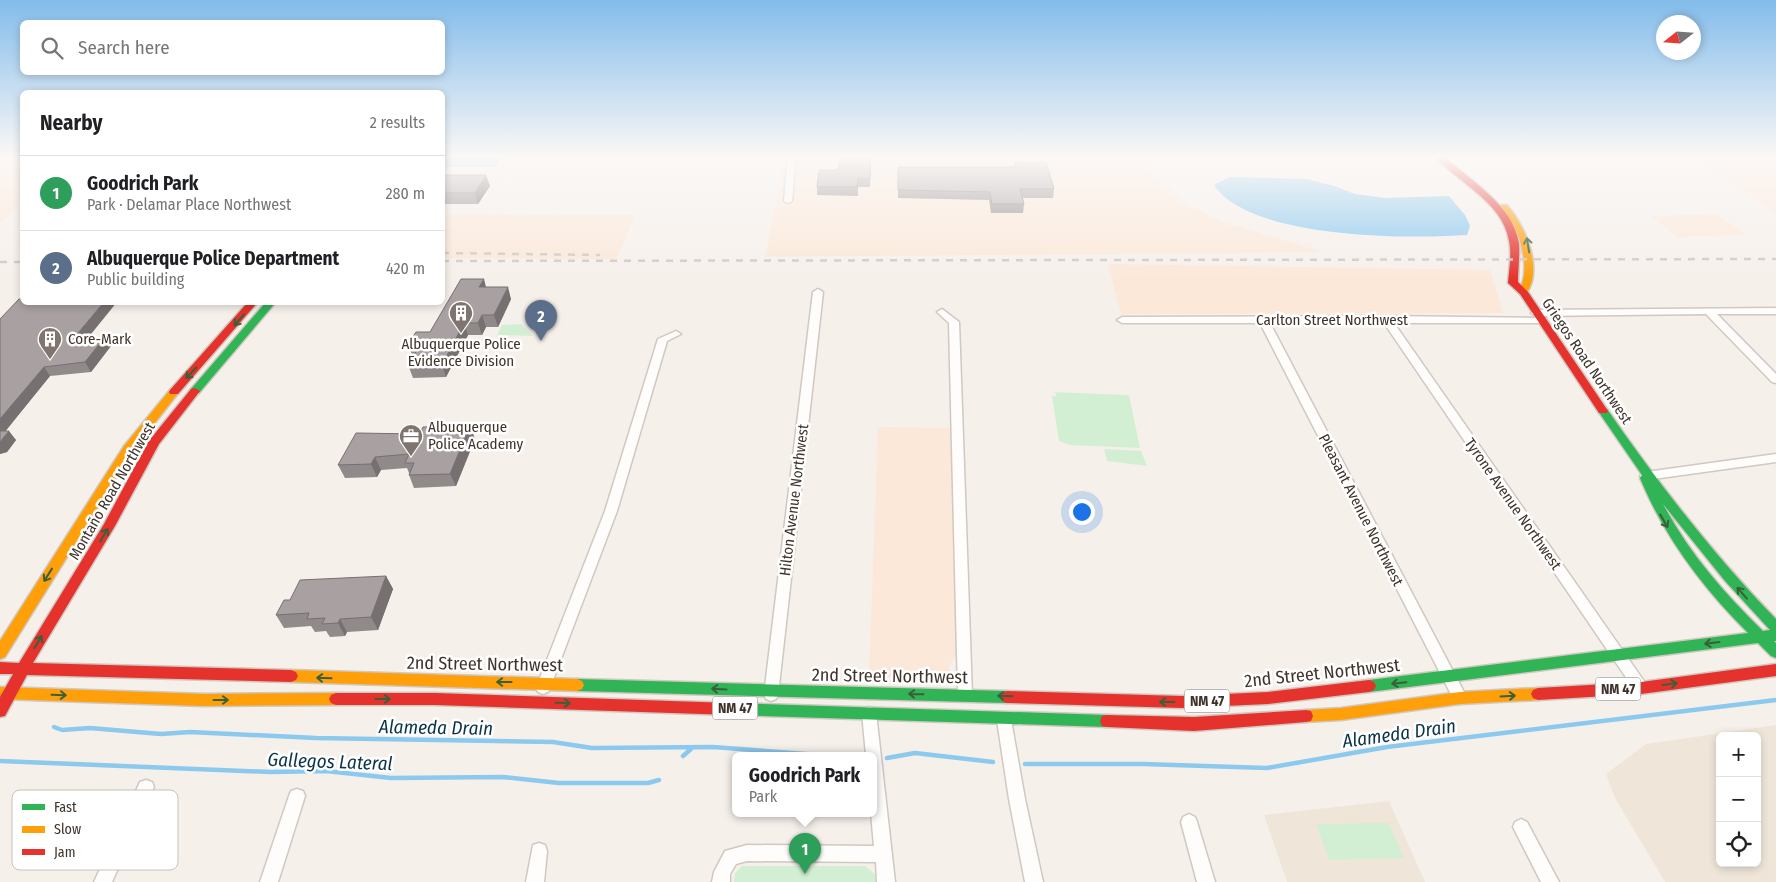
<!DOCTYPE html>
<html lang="en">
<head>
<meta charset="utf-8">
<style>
  body { margin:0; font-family:"Fira Sans Condensed",sans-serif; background:#f2f2f2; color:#202124 }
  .controls { position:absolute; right:15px; bottom:15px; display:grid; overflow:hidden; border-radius:8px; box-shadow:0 2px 8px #0003 }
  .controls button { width:45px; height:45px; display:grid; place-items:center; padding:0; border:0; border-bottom:1px solid #e0e0e0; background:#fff; color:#202124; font:25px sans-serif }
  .compass { position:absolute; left:1656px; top:15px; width:45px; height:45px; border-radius:50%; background:#fff; box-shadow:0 2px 8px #0003; rotate:253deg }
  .you { position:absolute; left:1081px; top:511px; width:18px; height:18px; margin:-12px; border:4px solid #fff; border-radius:50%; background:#1a73e8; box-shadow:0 0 0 8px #1a73e833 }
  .badge { display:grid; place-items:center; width:32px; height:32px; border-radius:50%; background:#7f756e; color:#fff; font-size:16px; font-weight:700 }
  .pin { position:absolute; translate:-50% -41px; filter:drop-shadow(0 1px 2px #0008) }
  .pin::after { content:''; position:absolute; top:26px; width:18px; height:15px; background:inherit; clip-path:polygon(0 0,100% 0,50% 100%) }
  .popup { position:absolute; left:732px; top:752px; width:145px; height:65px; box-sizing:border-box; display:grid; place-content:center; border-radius:8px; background:#fff; filter:drop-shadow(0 1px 4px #0005); font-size:16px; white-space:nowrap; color:#757577 }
  .popup b { font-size:19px; color:#202124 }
  .popup::after { content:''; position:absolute; left:50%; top:100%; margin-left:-10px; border:10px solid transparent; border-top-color:#fff }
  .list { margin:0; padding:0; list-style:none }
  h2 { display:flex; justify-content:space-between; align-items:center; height:65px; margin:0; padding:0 20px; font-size:21px }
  h2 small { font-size:16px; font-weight:400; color:#757577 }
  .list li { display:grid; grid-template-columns:32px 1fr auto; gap:15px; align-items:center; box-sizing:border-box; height:75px; padding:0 20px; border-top:1px solid #e0e0e0 }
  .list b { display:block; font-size:19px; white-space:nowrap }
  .list p { margin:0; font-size:16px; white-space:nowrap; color:#757577 }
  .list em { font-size:16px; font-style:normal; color:#757577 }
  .icon { flex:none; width:28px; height:28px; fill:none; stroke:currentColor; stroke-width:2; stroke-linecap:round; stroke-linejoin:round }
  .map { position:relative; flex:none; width:1776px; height:882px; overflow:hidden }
  .search { position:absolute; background:#fff; box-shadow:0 2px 8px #0003; left:20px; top:20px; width:425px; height:55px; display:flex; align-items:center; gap:12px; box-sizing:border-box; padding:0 18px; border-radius:8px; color:#757577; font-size:19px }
  .panel { position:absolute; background:#fff; box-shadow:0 2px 8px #0003; left:20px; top:90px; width:425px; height:215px; border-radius:8px }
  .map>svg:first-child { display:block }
</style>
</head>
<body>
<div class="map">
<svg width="1776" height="882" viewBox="0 0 1776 882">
  <rect width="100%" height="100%" fill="#f6f0eb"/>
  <path fill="#fbe8d9" d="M0 156H22V203L0 224Z
    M785 156H1142L1153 174 1183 202 1226 223 1323 252 765 257Z
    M1690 156H1776V213L1720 176Z
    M443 214 635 215 616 259 443 258Z
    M1716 214 1746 234 1678 237 1650 216Z
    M1108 264 1490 270 1503 313 1121 314Z
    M878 427 950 428 959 651 949 666 950 675 943 681 935 678 869 677Z"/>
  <path fill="#efe6d9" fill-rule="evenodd" d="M1776 725V882H1665L1615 798 1606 774 1646 744ZM1720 736H1757V863H1720Z
    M1389 801 1425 882H1287L1264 815Z"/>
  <path fill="#d3efd3" d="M521 324 533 336 497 335 502 325Z
    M1052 392 1129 395 1140 448 1070 445 1059 441 1052 396H1056V393Z
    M1104 449 1141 451 1147 466 1107 461Z
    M1389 823 1404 858 1329 860 1316 824Z
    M742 866H865L875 874 876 882H734L735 873Z"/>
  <path fill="#8cc9ef" d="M446 156H503L495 167H443V161Z
    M1230 177 1306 179 1334 186 1355 194 1385 198 1449 196 1465 215 1470 226 1467 235C1406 239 1250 239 1214 185Z"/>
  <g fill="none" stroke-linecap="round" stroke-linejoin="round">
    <path stroke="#8cc9ef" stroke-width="4.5" d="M54 727 62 730 90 728 161 734 190 732 316 738 553 742 592 748 713 747 819 755
      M683 756 691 749
      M887 758 915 753 993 762
      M0 761 271 772 326 771 391 778 503 777 559 783H648L659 780
      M1025 764H1143L1267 768 1387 747 1776 700"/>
    <g stroke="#d0c8c1" stroke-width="3">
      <path id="street" d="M788 156H796L792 201 788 203 784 201Z
        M818 289 823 292 778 695 776 699 771 701 766 699 764 695 813 292Z
        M1776 308V314H1717L1776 374V383L1772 382 1706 314 1536 316 1531 313 1536 310Z
        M942 309 959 322 972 695 970 699 965 701 960 699 958 695 949 323 937 312Z
        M1386 316 1544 318 1546 320 1541 323H1394L1646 684 1648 688 1646 692 1641 694 1636 692 1384 323H1270L1465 694 1467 698 1465 702 1460 704 1455 702 1260 323H1122L1117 320 1122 317Z
        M676 331 681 334 667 341 617 511 550 688 548 692 543 694 538 692 536 688 605 511 658 339Z
        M1776 454V462L1646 480 1640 476 1646 472Z
        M869 707 874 708 876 713 895 882H877L876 862 747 861 736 864 730 874V882H712L714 872 725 851 747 845 874 846 871 813H874V755H866L862 713 864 708Z
        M1004 714 1009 715 1011 720 1025 799 1043 882H1025L1009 799 997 720 999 715Z
        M146 780 152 782 154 787 112 882H94L140 782Z
        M297 789 303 791 305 796 278 882H260L289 796 291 791Z
        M1189 814 1195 817 1197 822 1215 882H1197L1181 822 1183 817Z
        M1521 819 1527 822 1559 882H1541L1513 827 1515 822Z
        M539 843 545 845 547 851 544 882H526L533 845Z"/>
    </g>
    <g stroke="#d0c8c1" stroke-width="3">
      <path id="fast" d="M266 302H276L199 393H191L190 391 191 389Z
        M1603 408 1607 409C1658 483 1713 554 1776 619V641H1774L1776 643V658L1771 656 1758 643 1369 692 1364 690 1362 686 1364 682 1369 680 1748 633C1702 587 1665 538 1640 478L1642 475 1598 411ZM1663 504 1725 581 1770 630 1763 631C1724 593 1689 553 1663 504Z
        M577 679 1007 691 1012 693 1014 697 1012 701 1007 703 577 691 572 689 570 685 572 681Z
        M731 703 1107 715 1112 716 1114 721 1112 726 1107 727 731 715 726 713 724 709 726 705Z"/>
    </g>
    <g stroke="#d0c8c1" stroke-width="3">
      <path id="slow" d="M1501 205H1507C1525 226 1544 268 1526 294H1520L1518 292C1530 275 1523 244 1514 226 1510 219 1505 213 1500 207Z
        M174 389 179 392 132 452 5 657 0 659V641L124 446 170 390Z
        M291 670 577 679 582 681 584 685 582 689 577 691 291 682 286 680 284 676 286 672Z
        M0 687 204 694 336 693 341 695 343 699 341 703 336 705 204 706 0 699Z
        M1538 688 1543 690 1545 694 1543 698 1538 700 1460 704 1341 720 1306 722 1301 721 1299 716 1301 711 1306 710 1341 708 1460 692Z"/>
    </g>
    <g stroke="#d0c8c1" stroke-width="3">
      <path id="jam" d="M1434 156H1443C1469 179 1513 205 1519 243 1520 256 1518 269 1518 282L1528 292 1608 411 1607 413H1599L1520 294 1508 283C1509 269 1512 255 1509 241 1503 202 1458 183 1434 156Z
        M248 302H258L178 394H170L169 392 170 390Z
        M195 388 200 391 159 444 115 526 33 663 291 670 296 672 298 676 296 680 291 682 27 675 5 716 0 717V697L13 674H0V662L19 663 104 524 148 442 191 389Z
        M1776 664V676L1641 694 1538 700 1533 698 1531 694 1533 690 1538 688 1641 682Z
        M1369 680 1374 682 1376 686 1374 690 1369 692 1268 704 1182 708 1007 703 1002 701 1000 697 1002 693 1007 691 1182 696 1268 692Z
        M336 693H435L731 703 736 705 738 709 736 713 731 715 435 705H336L331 703 329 699 331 695Z
        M1306 710 1311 711 1313 716 1311 721 1306 722 1194 731 1107 727 1102 726 1100 721 1102 716 1107 715 1194 717Z"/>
    </g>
    <use href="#street" fill="#fefdfc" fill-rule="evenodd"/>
    <use href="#fast" fill="#30b455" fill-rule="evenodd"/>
    <use href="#slow" fill="#ff9f0a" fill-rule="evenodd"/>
    <use href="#jam" fill="#e5322d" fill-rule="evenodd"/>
    <path stroke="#ccc9c7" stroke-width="2.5" stroke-dasharray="7 7" stroke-linecap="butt" d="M442 253 600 255
      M442 261 1776 259
      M0 262H22"/>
  </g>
  <path fill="#908a8a" d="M840 156H871L870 187H858V196L817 195V187L838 170Z
    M1015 162 1054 189 1053 198H1022L1024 204 1023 213H991L989 200 898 198V167H1014Z
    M442 175 490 186 478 204H442Z
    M486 287 511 299 498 327H486L482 335H468L446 377 413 378 408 365 413 357 408 345 430 332Z
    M0 319 88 338 111 346 91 372 50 376 5 431 16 440 7 452 0 454Z
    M470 426 475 439 456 486 414 488 409 475V473L407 468 381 470 377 477 345 478 338 465 419 434Z
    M386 576 393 589 378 630 347 632 345 636 330 637 326 631 315 632 311 626 284 628 276 615 290 600Z"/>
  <path fill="#767071" d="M486 175 490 186 478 204 475 193Z
    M484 279 487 291 479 287Z
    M508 287 511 299 498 327 494 315Z
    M104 302H117L79 349 73 339Z
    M482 315 486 327 482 335 478 323Z
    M464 323 468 335 446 377 442 365Z
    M105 337 111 346 91 372 85 362Z
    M44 367 50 376 0 438V419Z
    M470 426 475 439 456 486 450 474Z
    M9 431 16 440 7 452 0 454V442Z
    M375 457 381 470 377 477 371 464Z
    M386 576 393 589 378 630 371 617Z
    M340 619 347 632 345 636 338 623Z"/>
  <path fill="#a8a0a1" stroke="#767071" d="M840 156H871L870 179H858L857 187H817L819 170H838Z
    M1015 162H1046L1054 189H1020L1024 204H992L990 192 898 190V167H1016Z
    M442 175H486L475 193H442Z
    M461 279H484L479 287H508L494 315H482L478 323H464L442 365H408L420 345H408L416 332H430Z
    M19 299H22V302H104L73 339 105 337 85 362 44 367 0 419V319Z
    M470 426 450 474 409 475 414 463H405L409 454 375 457 371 464 338 465 356 433 419 434 423 427Z
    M0 431H9L0 442Z
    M386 576 371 617 340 619 338 623 322 624 325 618 307 619 309 613 276 615 284 600H290L300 580Z"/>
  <defs><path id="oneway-shaft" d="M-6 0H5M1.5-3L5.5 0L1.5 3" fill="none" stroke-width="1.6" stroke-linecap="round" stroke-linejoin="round" transform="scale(1.25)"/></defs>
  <g stroke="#3a603a">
    <use href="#oneway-shaft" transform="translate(1528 245) rotate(-99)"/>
    <use href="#oneway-shaft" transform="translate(239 320) rotate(131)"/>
    <use href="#oneway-shaft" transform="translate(191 373) rotate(133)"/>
    <use href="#oneway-shaft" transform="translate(1664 521) rotate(60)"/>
    <use href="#oneway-shaft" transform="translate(104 535) rotate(-59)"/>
    <use href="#oneway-shaft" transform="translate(48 575) rotate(122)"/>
    <use href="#oneway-shaft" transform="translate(1742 593) rotate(-131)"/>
    <use href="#oneway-shaft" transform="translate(38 642) rotate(-59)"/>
    <use href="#oneway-shaft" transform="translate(1712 643) rotate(173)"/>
    <use href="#oneway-shaft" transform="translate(324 678) rotate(-178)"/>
    <use href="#oneway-shaft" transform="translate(504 682) rotate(-180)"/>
    <use href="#oneway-shaft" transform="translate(1399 683) rotate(174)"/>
    <use href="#oneway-shaft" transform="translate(1670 684) rotate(-8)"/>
    <use href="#oneway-shaft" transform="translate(719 689) rotate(-177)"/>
    <use href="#oneway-shaft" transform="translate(916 694) rotate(-179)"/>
    <use href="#oneway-shaft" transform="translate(59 695) rotate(2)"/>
    <use href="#oneway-shaft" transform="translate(1005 696) rotate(-178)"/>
    <use href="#oneway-shaft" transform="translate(1508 696) rotate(-3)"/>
    <use href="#oneway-shaft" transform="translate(383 699)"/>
    <use href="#oneway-shaft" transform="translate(221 700)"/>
    <use href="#oneway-shaft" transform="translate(1167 702) rotate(-180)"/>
    <use href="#oneway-shaft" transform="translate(563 703) rotate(2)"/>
  </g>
  <linearGradient id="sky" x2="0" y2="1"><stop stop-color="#83bceb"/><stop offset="0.56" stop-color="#fbf8f6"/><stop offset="1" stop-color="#fbf8f6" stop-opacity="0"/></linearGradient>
  <rect width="1776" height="280" fill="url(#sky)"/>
  <defs>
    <g id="building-pin" transform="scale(1.25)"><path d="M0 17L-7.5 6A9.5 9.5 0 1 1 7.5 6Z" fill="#7f756e" stroke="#fefffe"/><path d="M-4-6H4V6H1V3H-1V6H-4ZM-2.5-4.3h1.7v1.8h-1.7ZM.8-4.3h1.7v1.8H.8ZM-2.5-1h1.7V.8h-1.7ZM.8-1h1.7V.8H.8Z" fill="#fff"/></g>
    <g id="office-pin" transform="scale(1.25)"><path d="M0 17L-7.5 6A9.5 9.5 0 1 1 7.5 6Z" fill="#7f756e" stroke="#fefffe"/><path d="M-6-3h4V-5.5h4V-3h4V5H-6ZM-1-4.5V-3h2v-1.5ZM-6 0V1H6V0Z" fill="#fff"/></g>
  </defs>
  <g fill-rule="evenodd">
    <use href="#building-pin" x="461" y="313"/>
    <use href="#building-pin" x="50" y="339"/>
    <use href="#office-pin" x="411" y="436"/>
  </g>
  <g text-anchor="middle" stroke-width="5" stroke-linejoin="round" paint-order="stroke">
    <g fill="#fefffe" stroke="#78706a" stroke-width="1">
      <rect x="1595.5" y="677.5" width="45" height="23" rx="4"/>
      <rect x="1184.5" y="689.5" width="45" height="23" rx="4"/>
      <rect x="712.5" y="696.5" width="45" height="23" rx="4"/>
    </g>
    <g font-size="14" font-weight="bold" fill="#3f332b">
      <text x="1618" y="694">NM 47</text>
      <text x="1207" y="706">NM 47</text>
      <text x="735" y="713">NM 47</text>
    </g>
    <g font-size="15" fill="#3f332b" stroke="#fefffe">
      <text x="1332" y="325">Carlton Street Northwest</text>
      <text transform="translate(1587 361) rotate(56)" y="5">Griegos Road Northwest</text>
      <text transform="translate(112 491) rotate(-60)" y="5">Montaño Road Northwest</text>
      <text transform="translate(794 500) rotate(-83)" y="5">Hilton Avenue Northwest</text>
      <text transform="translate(1513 504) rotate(55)" y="5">Tyrone Avenue Northwest</text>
      <text transform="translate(1361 510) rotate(63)" y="5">Pleasant Avenue Northwest</text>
    </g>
    <g font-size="15" fill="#3f332b" stroke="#fefffe" text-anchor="start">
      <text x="68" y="344">Core-Mark</text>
      <text x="461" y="349" text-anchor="middle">Albuquerque Police<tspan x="461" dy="17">Evidence Division</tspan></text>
      <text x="428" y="432">Albuquerque<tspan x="428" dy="17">Police Academy</tspan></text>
    </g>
    <g font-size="18" fill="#3f332b" stroke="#fefffe">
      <text transform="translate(485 664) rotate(1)" y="6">2nd Street Northwest</text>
      <text transform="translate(1322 673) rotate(-6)" y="6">2nd Street Northwest</text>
      <text transform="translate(890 676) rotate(1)" y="6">2nd Street Northwest</text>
    </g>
    <g font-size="19" font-style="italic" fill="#0b334a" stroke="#fefffe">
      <text transform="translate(436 727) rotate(1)" y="7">Alameda Drain</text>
      <text transform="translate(1399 733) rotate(-8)" y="7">Alameda Drain</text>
      <text transform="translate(330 761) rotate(2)" y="7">Gallegos Lateral</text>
    </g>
  </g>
  <rect x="12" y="790" width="166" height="80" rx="8" fill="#fefffe" stroke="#c5c2bf" stroke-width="1"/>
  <rect x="22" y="804" width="23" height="6" fill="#30b455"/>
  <rect x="22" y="826" width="23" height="7" fill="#ff9f0a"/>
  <rect x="22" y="849" width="23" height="6" fill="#e5322d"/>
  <g font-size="14" fill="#3f332b">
    <text x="54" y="812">Fast</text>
    <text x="54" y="834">Slow</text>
    <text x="54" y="857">Jam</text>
  </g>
</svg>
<div class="controls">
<button>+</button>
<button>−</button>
<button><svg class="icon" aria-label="locate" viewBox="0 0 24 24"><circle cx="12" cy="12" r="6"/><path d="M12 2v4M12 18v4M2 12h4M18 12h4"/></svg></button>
</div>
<svg class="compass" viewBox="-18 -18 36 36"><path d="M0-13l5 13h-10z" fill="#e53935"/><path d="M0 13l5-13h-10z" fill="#757577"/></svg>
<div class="you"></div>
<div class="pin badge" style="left:805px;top:874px;background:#2e9e5b">1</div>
<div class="popup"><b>Goodrich Park</b>Park</div>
<div class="pin badge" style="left:541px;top:341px;background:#5c6f8a">2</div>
<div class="search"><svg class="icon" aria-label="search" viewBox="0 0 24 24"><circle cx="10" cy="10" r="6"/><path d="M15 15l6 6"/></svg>Search here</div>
<section class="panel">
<h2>Nearby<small>2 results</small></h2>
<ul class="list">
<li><span class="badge" style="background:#2e9e5b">1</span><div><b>Goodrich Park</b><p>Park · Delamar Place Northwest</p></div><em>280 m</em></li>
<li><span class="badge" style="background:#5c6f8a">2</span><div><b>Albuquerque Police Department</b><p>Public building</p></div><em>420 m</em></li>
</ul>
</section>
</div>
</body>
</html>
